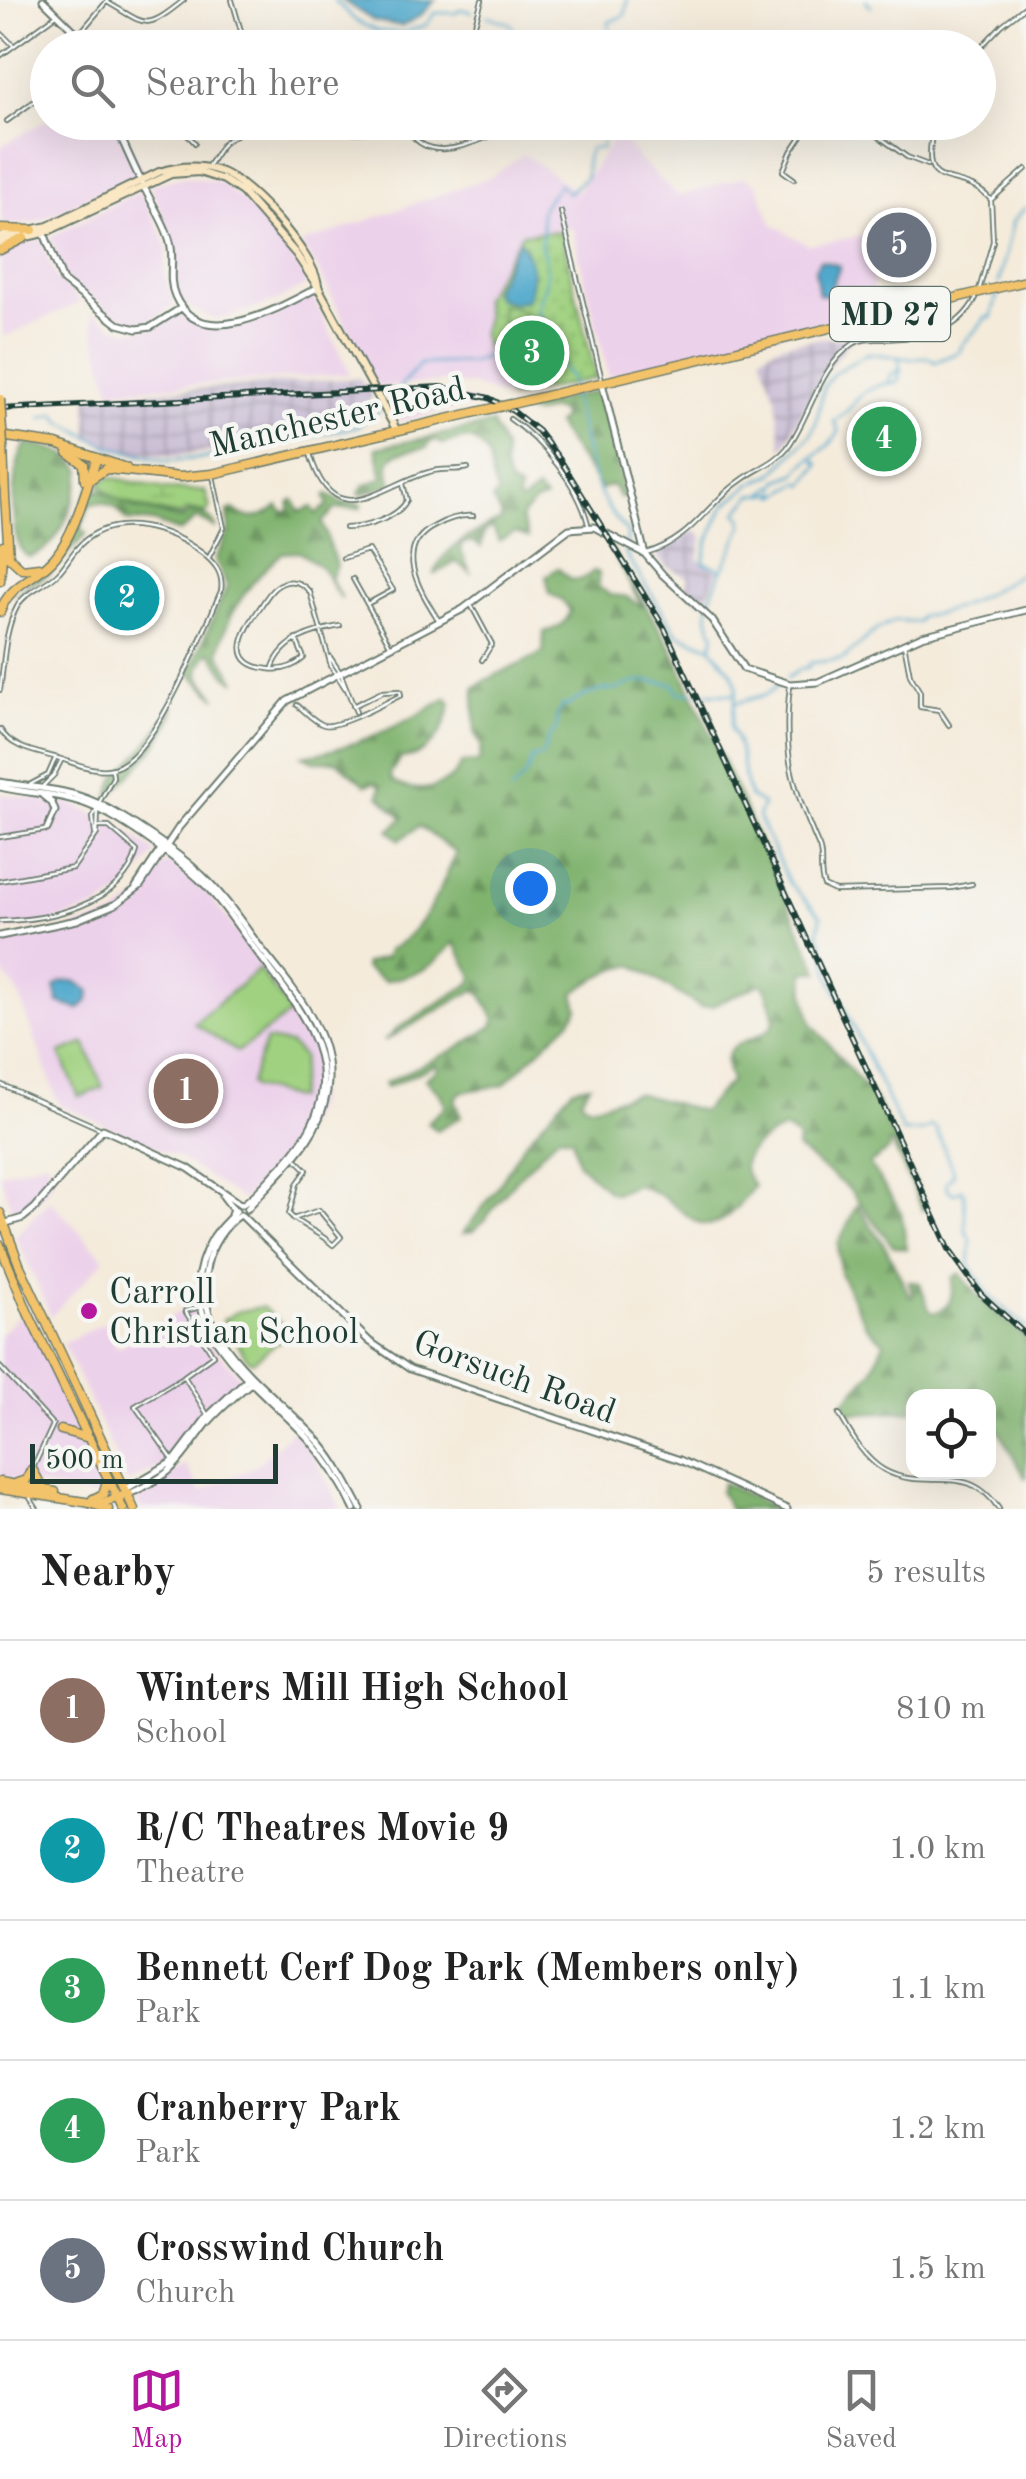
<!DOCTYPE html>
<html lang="en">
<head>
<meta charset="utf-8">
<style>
  body { margin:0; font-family:"Old Standard TT",serif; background:#f2f2f2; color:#222 }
  .controls { position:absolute; right:30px; bottom:30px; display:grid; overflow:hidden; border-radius:20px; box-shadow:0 10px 40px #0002 }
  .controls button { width:90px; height:90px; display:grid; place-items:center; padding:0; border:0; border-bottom:2px solid #e0e0e0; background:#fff; color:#222; font:50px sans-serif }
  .scale { position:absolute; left:30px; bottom:25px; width:248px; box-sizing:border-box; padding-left:10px; border:5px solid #1f3d34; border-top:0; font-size:28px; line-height:35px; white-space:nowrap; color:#1f3d34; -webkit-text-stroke:8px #f6f6f2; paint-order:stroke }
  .you { position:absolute; left:530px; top:888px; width:35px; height:35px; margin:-25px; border:8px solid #fff; border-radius:50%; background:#1a73e8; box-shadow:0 0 0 15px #1a73e833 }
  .badge { display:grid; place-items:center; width:65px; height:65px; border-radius:50%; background:#b5179e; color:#fff; font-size:32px; font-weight:700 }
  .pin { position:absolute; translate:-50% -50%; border:5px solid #fff; box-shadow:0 2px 10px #0006 }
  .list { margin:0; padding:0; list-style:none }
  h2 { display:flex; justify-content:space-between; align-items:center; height:130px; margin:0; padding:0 40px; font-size:42px }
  h2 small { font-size:32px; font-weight:400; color:#767676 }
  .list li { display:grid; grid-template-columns:65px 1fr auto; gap:30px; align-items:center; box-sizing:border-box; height:140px; padding:0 40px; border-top:2px solid #e0e0e0 }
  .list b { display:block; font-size:38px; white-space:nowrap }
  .list p { margin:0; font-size:32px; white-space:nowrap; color:#767676 }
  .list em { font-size:32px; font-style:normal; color:#767676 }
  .icon { flex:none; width:55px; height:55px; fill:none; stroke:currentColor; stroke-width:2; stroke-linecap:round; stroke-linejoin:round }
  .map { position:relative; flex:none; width:1026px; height:1509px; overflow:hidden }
  .search { position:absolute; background:#fff; box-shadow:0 10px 40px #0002; left:30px; right:30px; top:30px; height:110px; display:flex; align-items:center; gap:25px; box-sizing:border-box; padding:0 35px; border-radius:55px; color:#767676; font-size:38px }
  .sheet { height:830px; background:#fff }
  nav { display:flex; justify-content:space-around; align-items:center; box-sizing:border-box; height:140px; border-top:2px solid #e0e0e0; background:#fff; font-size:28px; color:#767676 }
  nav a { display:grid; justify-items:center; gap:5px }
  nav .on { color:#b5179e }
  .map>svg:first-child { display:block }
</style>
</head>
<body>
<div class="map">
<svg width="1026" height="1509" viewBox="0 0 1026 1509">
  <defs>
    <pattern id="industrial-grid" width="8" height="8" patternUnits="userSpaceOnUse" patternTransform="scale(2.5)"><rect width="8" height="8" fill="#cbbfd5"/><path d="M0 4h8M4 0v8" fill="none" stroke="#a49cae"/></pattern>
    <pattern id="forest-firs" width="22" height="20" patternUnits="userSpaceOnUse" patternTransform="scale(2.5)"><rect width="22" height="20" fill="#80b36e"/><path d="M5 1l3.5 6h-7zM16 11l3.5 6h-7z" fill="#68935b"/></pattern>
    <pattern id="wetland-marsh" width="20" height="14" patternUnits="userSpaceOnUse" patternTransform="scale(2.5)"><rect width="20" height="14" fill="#a0d180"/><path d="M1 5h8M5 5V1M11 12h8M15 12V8" fill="none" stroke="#89b46f"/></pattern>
    <pattern id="park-dots" width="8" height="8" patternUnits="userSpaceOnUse" patternTransform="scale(2.5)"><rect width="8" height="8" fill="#a0d180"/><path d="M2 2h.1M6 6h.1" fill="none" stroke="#89b46f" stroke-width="1.8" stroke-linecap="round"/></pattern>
  </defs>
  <rect width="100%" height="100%" fill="#f6f6f2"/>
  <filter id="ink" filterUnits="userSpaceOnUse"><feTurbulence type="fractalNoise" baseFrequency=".01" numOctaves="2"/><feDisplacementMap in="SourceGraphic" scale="20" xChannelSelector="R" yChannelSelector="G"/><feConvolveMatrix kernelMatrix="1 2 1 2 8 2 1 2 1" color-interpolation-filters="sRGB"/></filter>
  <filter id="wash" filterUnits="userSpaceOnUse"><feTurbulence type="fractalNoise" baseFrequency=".0048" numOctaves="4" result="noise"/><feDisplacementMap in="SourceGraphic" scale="40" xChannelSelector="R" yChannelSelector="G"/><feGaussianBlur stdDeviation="2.25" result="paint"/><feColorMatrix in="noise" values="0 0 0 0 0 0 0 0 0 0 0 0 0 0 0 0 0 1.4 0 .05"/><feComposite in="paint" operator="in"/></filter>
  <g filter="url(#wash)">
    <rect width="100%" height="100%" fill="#f4ebdb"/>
    <path fill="#ecd1ea" d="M47 120 48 122 119 123 143 171 39 221 2 226 0 147Z
      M618 133 642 163 679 196 744 177 757 185 772 224 808 245 873 234V309L609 377 572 228 522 234 483 298 486 317 481 337 509 398 471 385 445 382 380 387 374 382 319 271 301 244 493 176 524 154 577 192Z
      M185 177 219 182 245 203 284 246 307 280 305 285 279 300 228 317 214 319 187 307 177 295 173 280V238L150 185Z
      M140 191 164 238 167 250 164 272 174 304 152 320 137 323 114 314 71 283 64 277 50 237Z
      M42 240 55 276 81 302 3 337 0 256 9 245Z
      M311 294 350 374 111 390 94 334 92 312 115 327 130 331 157 327 181 311 206 328 221 329 238 326Z
      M385 394H450L480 403 399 421Z
      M0 794 69 803 114 822 156 852 128 888 102 906 38 926 0 930Z
      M170 863 207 893 298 1009 318 1062 316 1102 298 1143 243 1200 180 1158 59 1105 18 992 0 970V941L35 938 114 916 140 896 164 864Z
      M47 1160 53 1182 32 1207 13 1215 0 1174Z
      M50 1200 105 1259 51 1316 16 1236Z
      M188 1307 214 1349 242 1378 209 1408 179 1450 163 1466 128 1482 63 1343 104 1323 117 1348Z
      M24 1310 105 1482 103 1490 93 1497 0 1476V1335Z
      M293 1430 307 1443 341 1509H141L134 1496 186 1465 201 1492 257 1465Z"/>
    <path fill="url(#industrial-grid)" d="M825 338 851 339 822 375 782 450 776 398 761 355 782 344Z
      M359 378 372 395 365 409 331 425 253 445 178 456 119 451 88 436 87 396Z
      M695 531 702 536 698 559 719 572 702 604 684 588 688 577 665 566 656 554Z"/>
    <path fill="url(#forest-firs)" stroke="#507851" stroke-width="2.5" d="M596 391 605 410 625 497 620 498 613 485 600 489C587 465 569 447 556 424L562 419 561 412 552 409 536 414 519 410Z
      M492 424 504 449V469L510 485 519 489 518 500 522 502 537 490 545 499 534 503 521 517 528 537 515 533 499 541 492 526 484 533 481 547 472 541 461 544V551L470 572 456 562 435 574C439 550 480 529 501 520V513L492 500 498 493C484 472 501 454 468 438L441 444 436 440 430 442 427 447C400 454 381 449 392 484L360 495 359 493 363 486 383 478 376 448Z
      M26 444C47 447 72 450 82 471 73 501 63 549 28 557 6 542 11 464 26 444Z
      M91 486 135 508 181 519 189 513C199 511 215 518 215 528L197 518 180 532 153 522 127 521 115 507 103 503 90 504 81 528 86 534 48 575 14 596 59 559Z
      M327 494 340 502 361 504V508L335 509 322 522 336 565 330 578 341 599 322 568 299 552 282 553C252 579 226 613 219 653L236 682 226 675 210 651C189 676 202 679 217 698L189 673 227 586 215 559 229 531 228 512 233 509C249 523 263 518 278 506L283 512 289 511 290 502 294 500 299 512 312 507 316 514 328 505 325 497Z
      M610 547 672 649 819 972 804 971 805 996 812 1024 877 1102 926 1208 923 1210 892 1143H889V1150L869 1164 901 1212 907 1249 893 1246 849 1189 797 1149 798 1138 787 1129C773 1131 746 1149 744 1164 743 1173 749 1180 754 1186 697 1264 696 1203 637 1185L616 1193 609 1192 578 1163 572 1138 559 1135 511 1185 484 1221 473 1231 463 1233 496 1190 523 1145 573 1088 590 1085 581 1098 585 1104 594 1106 636 1093 702 1111 731 1081C729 1074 725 1065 727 1058 731 1035 773 1042 774 1018 774 1009 767 995 765 987L760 984 712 1006 700 1007 635 966C614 964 591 982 574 993L578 1008 571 1020 503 1085 461 1092 455 1099 461 1117 436 1130 427 1123 446 1106 440 1094 425 1079 438 1069 437 1064 386 1087 384 1083 458 1048 493 1026 495 1019 480 992 474 990 384 1041 398 1028 471 983 473 976 454 942C431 970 420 974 384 981L364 968 365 964 386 957 388 950C423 933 442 887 456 853L419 826 400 840 389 831 403 818 379 796 381 786 375 782 366 785 336 761H314L303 756C351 749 405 724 447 698L451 704C445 730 431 756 401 758L390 773 392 780C416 797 449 789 462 763L479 762 482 745 475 734 474 688C495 672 520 667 543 652L544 632C558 628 567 625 570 610L562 600 550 594 546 576 558 568 570 580 583 579 594 571 599 573 598 587 611 595 627 597 643 608Z
      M175 707C166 744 131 771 108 799L116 777 140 753Z
      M857 1205 886 1248 910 1297 913 1296 909 1281 920 1283 929 1310 934 1313C953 1307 952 1296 953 1278L960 1274 984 1302 1026 1338V1479L1000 1432 989 1421 988 1396H914L913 1411 850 1413 843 1403 872 1371 884 1342 866 1326 840 1273 838 1244Z
      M723 1483 777 1509H730L720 1491Z"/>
    <path fill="url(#wetland-marsh)" stroke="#60875a" stroke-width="2.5" d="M110 477 166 489 205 491 210 507 207 513 187 510 180 516C153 510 117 507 99 484Z"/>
    <path fill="url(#park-dots)" stroke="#60875a" stroke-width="2.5" d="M561 231 596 378 509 398 481 336 486 317 483 298 522 234Z"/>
    <path fill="#a0d180" stroke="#60875a" stroke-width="2.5" d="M500 305C520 305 532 315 536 335L504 339Z
      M259 969 291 1013 237 1052 194 1023Z
      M266 1040 290 1044 303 1057 297 1099 253 1087 250 1083Z
      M85 1043 103 1088 79 1097 60 1053Z
      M262 1307 291 1332 253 1361 248 1360 223 1320 239 1311Z"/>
    <path fill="#4fa8cc" stroke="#377280" stroke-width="2.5" d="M342 0H435L420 16 402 26 374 21Z
      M519 240C534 260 535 277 527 300L513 303 497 298 493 290C504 274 511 251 519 240Z
      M820 260 840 266 828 295 819 294 815 269Z
      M75 981 90 991 89 1000 79 1009 59 1003 55 987 62 982Z"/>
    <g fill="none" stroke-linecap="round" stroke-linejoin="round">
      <path stroke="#4fa8cc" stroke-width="2.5" d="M334 0 356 21 377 31 403 33 426 25 435 13H456L460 9 472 12
        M866 0 871 7
        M488 16 511 24 516 35 567 48
        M597 48 610 40 609 22 625 15 627 0
        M603 122 607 127 602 133V149L591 148 586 157V177L568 193 559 184C554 194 543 200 541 212 540 225 546 232 540 244 552 269 545 288 536 310L550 327C542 361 566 362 572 382 574 390 572 398 575 406 587 452 592 498 628 533L625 553 677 634 711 647 732 673 737 687 731 728C743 747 741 772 750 797L763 804 758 817 789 883 821 916 818 935 822 940 829 975 903 1132 923 1131 931 1126 936 1129 954 1174 946 1183 947 1189 954 1194 961 1190 964 1193 966 1232 971 1240 969 1264 990 1297 1026 1327
        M999 283 1013 221 1026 207
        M891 383 898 382 901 369
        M390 399 420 364 472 362 512 347H548
        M42 418 56 414 61 422 108 446 167 461 205 458 339 430 357 426 379 411
        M765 495 778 492 776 496 800 482 804 485 819 464 815 460
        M721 573 743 525 742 518 737 513 752 495 764 494 773 486 776 488 778 481 796 474C806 457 829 451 839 432L834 421C860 406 853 389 889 383L890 374H895L900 368 899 358
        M712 645 715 635C702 614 710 594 721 573L719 568 703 562 708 542 724 506 751 484 773 474 811 434 816 423 824 386 833 374 868 353 912 359 927 357 935 362 959 352C964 337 978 332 985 318H991L998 291
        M787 678 802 668H808L810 663 843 659 876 630 896 620 917 622 921 616C957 614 996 588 1026 570
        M699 693 735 694
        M736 703 765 695 779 685
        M511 792 526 775 533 757H541C548 745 545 738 557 729V715L562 705 569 706C576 697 606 687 617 690 634 678 654 681 674 684L678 693H694"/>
    </g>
  </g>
  <g filter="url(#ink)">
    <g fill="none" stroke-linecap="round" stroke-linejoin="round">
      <g stroke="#6a7a6e" stroke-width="6">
        <path id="minor" d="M232 0 246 48
          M107 2C147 25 144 32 184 0
          M0 32 13 45
          M80 33 108 0
          M237 48 274 41
          M468 48 482 0
          M978 50 1002 25 1026 6
          M0 56 55 16
          M7 121 48 91
          M176 122 195 143
          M301 122C339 134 369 138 406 122
          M859 122 907 157 928 165
          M935 122C915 202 958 163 991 200L993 241 979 290
          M405 124C423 163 460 148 491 136
          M208 166 224 142 258 122
          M794 179 783 171 791 152 811 122
          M992 199 1026 169
          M561 212 602 380
          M388 412 461 401
          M510 419C542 440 579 486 588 524
          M310 454C334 536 379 486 429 472 442 468 455 471 468 468
          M345 528C365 528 398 518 407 500L403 484
          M646 553C694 539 705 504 743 479 758 468 775 463 787 448 811 416 818 368 853 344 862 338 874 339 883 339 922 337 956 336 976 298
          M209 557 224 528 213 476
          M343 558 368 550 393 590 367 604
          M353 579 390 645
          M471 605 492 644 482 660
          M439 621C421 592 391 548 435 526 446 520 460 515 473 516
          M296 639 304 658C294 667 282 671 268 669 227 664 242 634 257 612 264 602 271 587 283 583 294 579 303 584 310 592L331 666 345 688
          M904 644 910 675 920 692V707L939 710 949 725
          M330 657 340 672 356 712
          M273 667C283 639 313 631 340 626
          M790 686C782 754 792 786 819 847 824 859 818 872 824 886L835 891 951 888 972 884
          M0 690C4 664 4 631 17 607 25 591 45 586 58 573 67 564 72 552 82 543 116 511 170 529 202 553 215 563 224 574 221 591 204 630 155 757 114 768 97 773 77 764 61 759 39 752 12 750 0 729
          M297 705C305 711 314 722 324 725 337 729 387 702 401 695L400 691 382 692 353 706
          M31 784 48 775 55 759
          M43 786 54 775 61 761
          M100 801 113 777 112 769
          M95 834 93 817 97 809
          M0 837 45 830
          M0 881 73 868 97 834 98 812
          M0 921C47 920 123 905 137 851L109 827H98
          M0 1084 99 1128
          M293 1219 319 1210 341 1237 333 1245C320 1232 301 1227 289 1214L297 1184 307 1170 297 1160
          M205 1306 185 1311 213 1355 184 1376 207 1414
          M0 1367 53 1425 34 1466
          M839 1414C851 1434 863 1458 884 1470 928 1494 966 1459 999 1509
          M173 1460 135 1406 183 1377
          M30 1498 37 1509"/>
      </g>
      <g stroke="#6a7a6e" stroke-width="9">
        <path id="tertiary" d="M43 0 92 48
          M114 122C125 146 135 170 147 193 155 209 166 225 170 242 175 260 167 278 175 296 200 354 281 307 319 287
          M44 233 63 281 118 324 137 329 151 327 181 308
          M602 383 645 554 663 575 712 620 744 669 790 684 818 682 922 636 1026 610
          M0 782C33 788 65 788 97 803 127 817 180 854 204 877 224 896 240 920 257 943 289 985 336 1032 327 1091 318 1144 280 1170 247 1209
          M0 787C33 795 65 793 96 808 125 821 179 860 202 882 222 901 237 926 254 948 311 1022 361 1083 281 1167 269 1179 257 1195 243 1204
          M41 794 52 803 55 811 47 829
          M136 887 159 852
          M0 936 77 920 116 904 140 886 179 827 287 701 463 609 569 529 594 527 645 554
          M223 1196 233 1209 231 1214
          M236 1211C228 1221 217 1229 211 1241 163 1324 259 1384 308 1438 327 1459 342 1483 354 1509
          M240 1215C224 1226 211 1246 207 1265 189 1344 276 1391 321 1444 337 1463 349 1486 361 1509
          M242 1216 369 1341 410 1369 680 1460 787 1509
          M3 1224 23 1218 35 1208 103 1129 188 1168 240 1204
          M126 1489 174 1461 208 1416 250 1376
          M129 1494C177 1472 176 1464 206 1425 220 1408 238 1394 254 1380"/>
      </g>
      <g stroke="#6a7a6e" stroke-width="10">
        <path id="secondary" d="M0 237 48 226 159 172C181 165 201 164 222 172 251 184 314 254 318 285
          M0 243 44 233 171 174 199 172 224 180 242 192 296 254 318 287 397 431"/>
      </g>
      <g stroke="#6a7a6e" stroke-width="11">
        <path id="primary" d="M512 404 1026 281
          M97 458 126 468
          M144 473 180 477 212 474 498 407
          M0 1482 55 1492
          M17 1483 26 1480 32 1469 44 1490
          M0 1489 98 1504 129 1494"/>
      </g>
      <g stroke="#6a7a6e" stroke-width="11">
        <path id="trunk" d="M0 229 33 230
          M0 250 24 238
          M0 436 56 444 97 458C85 490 77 529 56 556 38 579 10 582 0 612
          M3 445 5 496
          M68 453 84 464 85 480
          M91 479 106 469 147 473
          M5 496 9 557 22 569 39 567
          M0 581 3 545
          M0 1213 19 1264 134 1509
          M0 1245 28 1313 123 1509
          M61 1430 89 1438
          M93 1499 103 1494 107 1481
          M89 1503 108 1509"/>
      </g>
      <use href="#minor" stroke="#fff" stroke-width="2.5"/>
      <use href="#tertiary" stroke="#fff" stroke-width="5"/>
      <use href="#secondary" stroke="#fae7c3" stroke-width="6"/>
      <use href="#primary" stroke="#f2c36a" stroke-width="8"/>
      <use href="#trunk" stroke="#f2c36a" stroke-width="8"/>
      <g stroke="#1f3d34" stroke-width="6">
        <path id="rail" d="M0 409 441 387 489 398 513 411 538 431 561 461 664 627 950 1251 981 1294 1026 1335"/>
      </g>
      <use href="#rail" stroke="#f6f6f2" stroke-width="2.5" stroke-dasharray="8" stroke-linecap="butt"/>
      <g stroke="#6a7a6e" stroke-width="11" stroke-linecap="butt">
        <path id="primary-bridge" d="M498 407 512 404"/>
      </g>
      <g stroke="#6a7a6e" stroke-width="11" stroke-linecap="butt">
        <path id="trunk-bridge" d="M0 399 3 445"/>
      </g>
      <use href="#primary-bridge" stroke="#f2c36a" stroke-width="8"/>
      <use href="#trunk-bridge" stroke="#f2c36a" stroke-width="8"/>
    </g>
  </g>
  <circle fill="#b5179e" stroke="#f6f6f2" stroke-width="4" cx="89" cy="1311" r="10"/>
  <g text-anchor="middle" stroke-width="9" stroke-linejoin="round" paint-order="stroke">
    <rect fill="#f6f6f2" stroke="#60746d" stroke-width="2.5" x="830" y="287" width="120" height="54" rx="8"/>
    <g font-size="32" font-weight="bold" fill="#1f3d34">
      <text x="890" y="325">MD 27</text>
    </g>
    <g font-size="35" fill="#1f3d34" stroke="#f6f6f2">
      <text transform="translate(337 416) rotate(-13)" y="12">Manchester Road</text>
      <text transform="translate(515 1376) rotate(20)" y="12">Gorsuch Road</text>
    </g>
    <g font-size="35" fill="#1f3d34" stroke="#f6f6f2" text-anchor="start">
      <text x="109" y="1303">Carroll<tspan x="109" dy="40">Christian School</tspan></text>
    </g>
  </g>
</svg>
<div class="controls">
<button><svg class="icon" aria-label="locate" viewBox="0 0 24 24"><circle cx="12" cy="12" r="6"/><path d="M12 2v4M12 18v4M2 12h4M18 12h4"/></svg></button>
</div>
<div class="scale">500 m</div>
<div class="you"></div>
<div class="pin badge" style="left:186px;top:1091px;background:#8d6e63">1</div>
<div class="pin badge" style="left:127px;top:598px;background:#0f9aa8">2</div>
<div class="pin badge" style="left:532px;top:353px;background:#2e9e5b">3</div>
<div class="pin badge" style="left:884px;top:439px;background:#2e9e5b">4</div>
<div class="pin badge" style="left:899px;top:245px;background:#6b7280">5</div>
<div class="search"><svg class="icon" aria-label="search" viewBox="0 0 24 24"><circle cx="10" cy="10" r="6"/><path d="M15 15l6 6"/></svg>Search here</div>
</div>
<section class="sheet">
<h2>Nearby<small>5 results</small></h2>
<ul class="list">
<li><span class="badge" style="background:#8d6e63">1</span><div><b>Winters Mill High School</b><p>School</p></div><em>810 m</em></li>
<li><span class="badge" style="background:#0f9aa8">2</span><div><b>R/C Theatres Movie 9</b><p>Theatre</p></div><em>1.0 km</em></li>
<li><span class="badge" style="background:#2e9e5b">3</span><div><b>Bennett Cerf Dog Park (Members only)</b><p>Park</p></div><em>1.1 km</em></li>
<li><span class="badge" style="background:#2e9e5b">4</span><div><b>Cranberry Park</b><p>Park</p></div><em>1.2 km</em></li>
<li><span class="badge" style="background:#6b7280">5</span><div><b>Crosswind Church</b><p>Church</p></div><em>1.5 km</em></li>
</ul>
</section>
<nav>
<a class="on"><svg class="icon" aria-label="map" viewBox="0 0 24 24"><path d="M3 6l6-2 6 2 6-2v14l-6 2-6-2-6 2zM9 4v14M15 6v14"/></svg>Map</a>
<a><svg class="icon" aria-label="directions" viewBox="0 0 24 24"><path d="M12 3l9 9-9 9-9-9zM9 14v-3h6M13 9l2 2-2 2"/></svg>Directions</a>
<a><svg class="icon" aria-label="saved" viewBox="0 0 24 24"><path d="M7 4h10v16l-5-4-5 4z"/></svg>Saved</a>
</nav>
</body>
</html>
